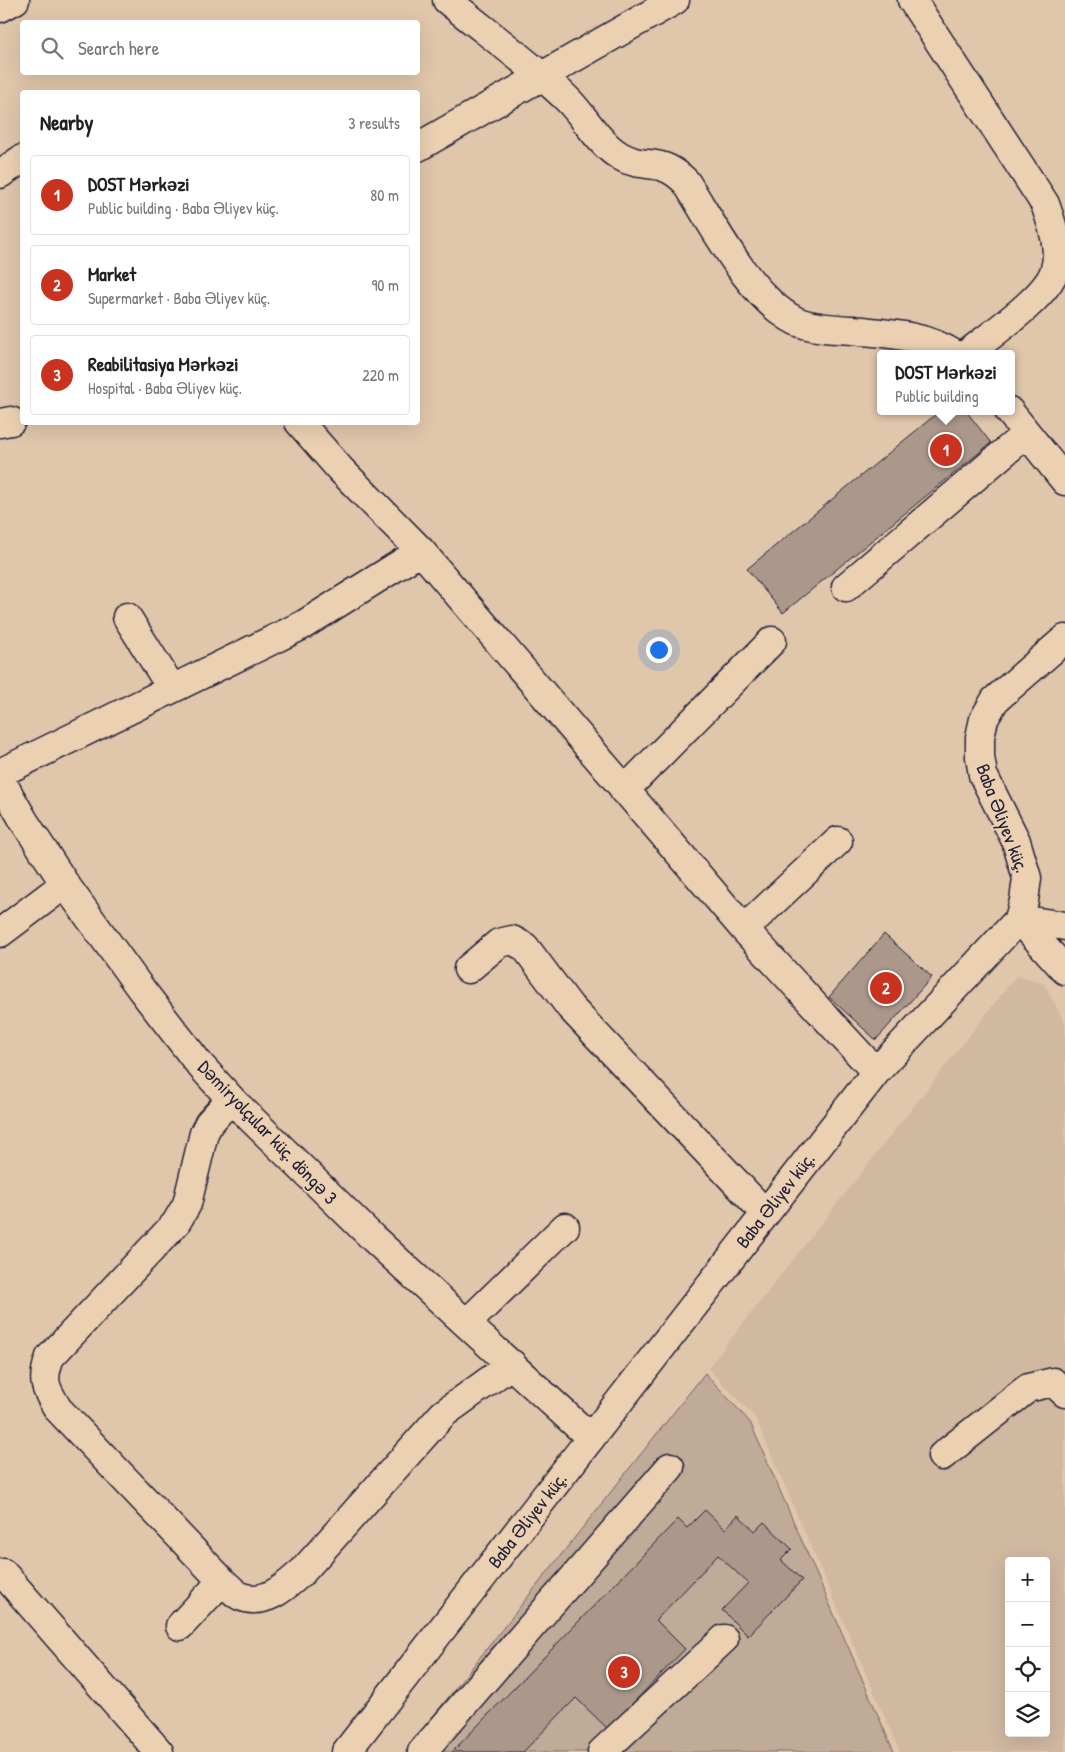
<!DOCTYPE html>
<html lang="en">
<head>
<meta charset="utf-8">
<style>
  body { margin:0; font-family:"Patrick Hand",sans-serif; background:#f2f2f2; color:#222 }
  .controls { position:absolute; right:15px; bottom:15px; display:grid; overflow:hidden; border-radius:5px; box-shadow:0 5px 20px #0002 }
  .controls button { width:45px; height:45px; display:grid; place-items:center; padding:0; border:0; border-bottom:1px solid #e0e0e0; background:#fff; color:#222; font:25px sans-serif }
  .you { position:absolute; left:658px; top:649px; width:18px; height:18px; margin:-12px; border:4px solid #fff; border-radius:50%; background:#1a73e8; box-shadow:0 0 0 8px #1a73e833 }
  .badge { display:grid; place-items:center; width:32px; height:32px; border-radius:50%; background:#c8321e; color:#fff; font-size:16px; font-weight:700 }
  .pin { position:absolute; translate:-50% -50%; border:2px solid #fff; box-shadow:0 1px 5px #0006 }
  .popup { position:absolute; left:877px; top:350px; width:138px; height:65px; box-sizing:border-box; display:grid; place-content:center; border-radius:5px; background:#fff; filter:drop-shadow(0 1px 4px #0005); font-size:16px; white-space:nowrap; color:#767676 }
  .popup b { font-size:19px; color:#222 }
  .popup::after { content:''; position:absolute; left:50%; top:100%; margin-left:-10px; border:10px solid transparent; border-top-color:#fff }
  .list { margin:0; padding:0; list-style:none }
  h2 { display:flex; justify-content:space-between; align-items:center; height:65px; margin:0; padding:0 20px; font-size:21px }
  h2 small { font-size:16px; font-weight:400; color:#767676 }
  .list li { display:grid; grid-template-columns:32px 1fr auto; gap:15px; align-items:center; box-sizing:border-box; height:80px; margin:0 10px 10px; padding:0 10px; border:1px solid #e0e0e0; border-radius:5px }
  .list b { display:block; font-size:19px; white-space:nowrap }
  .list p { margin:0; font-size:16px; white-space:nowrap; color:#767676 }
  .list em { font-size:16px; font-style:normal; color:#767676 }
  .icon { flex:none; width:28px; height:28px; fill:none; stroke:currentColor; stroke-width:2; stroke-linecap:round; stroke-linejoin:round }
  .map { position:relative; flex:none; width:1065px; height:1752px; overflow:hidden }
  .search { position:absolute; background:#fff; box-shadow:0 5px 20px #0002; left:20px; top:20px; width:400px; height:55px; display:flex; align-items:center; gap:12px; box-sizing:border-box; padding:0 18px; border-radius:5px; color:#767676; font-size:19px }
  .panel { position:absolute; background:#fff; box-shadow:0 5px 20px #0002; left:20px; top:90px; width:400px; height:335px; border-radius:5px }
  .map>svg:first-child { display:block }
</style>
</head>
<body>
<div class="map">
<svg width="1065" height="1752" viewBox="0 0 1065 1752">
  <rect width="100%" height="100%" fill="#e0c6ab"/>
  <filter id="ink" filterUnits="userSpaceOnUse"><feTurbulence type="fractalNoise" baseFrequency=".02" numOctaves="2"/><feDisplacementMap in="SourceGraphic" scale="10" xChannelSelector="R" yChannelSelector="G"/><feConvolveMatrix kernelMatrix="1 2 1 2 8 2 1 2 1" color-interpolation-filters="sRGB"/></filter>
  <g filter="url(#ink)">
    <path fill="#d0b8a1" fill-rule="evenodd" d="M1016 976 1044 984 1065 1023V1752H900L755 1417 708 1368ZM1009 1561H1046V1733H1009Z"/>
    <path fill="#c0aa98" stroke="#71666a" d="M705 1373 750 1422 894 1752H405Z"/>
    <path fill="#ab988b" stroke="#22223b" d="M940 411H966L991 443 783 613 747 569Z
      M884 934 932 977 876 1040 829 997Z
      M705 1510 725 1529 738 1515 755 1531 764 1522 792 1549 781 1560 802 1580 748 1636 722 1610 748 1583 718 1555 656 1620 685 1649 608 1729 576 1698 523 1752H452L678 1519 687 1528Z"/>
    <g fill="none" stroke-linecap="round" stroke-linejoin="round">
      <g stroke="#22223b" stroke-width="31">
        <path id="minor" d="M447 0C487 33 531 64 568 100 585 117 599 144 620 156 646 171 659 155 686 182 714 226 749 297 796 321 811 328 834 329 852 330 889 334 921 334 954 354
          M912 0 1045 204C1052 224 1062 251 1054 272 1045 298 990 335 967 354
          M0 8 15 0
          M418 147 675 0
          M0 174 22 159
          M1009 411 1065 481
          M299 422 340 469 421 551 744 929 876 1072
          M0 423 11 421
          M846 587 1026 434
          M127 617 172 689
          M0 773 303 625 421 551
          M0 779 24 821 65 884 141 989 200 1065 231 1099 374 1239 591 1438
          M624 791 772 641
          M1019 919 1065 970
          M1019 919 1065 926
          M744 929 838 841
          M0 933 65 884
          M468 969 499 943 512 940 525 947 570 1007 765 1213
          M231 1099 209 1123 204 1133 187 1204 176 1223 50 1357C41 1381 45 1388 58 1409L222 1581C227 1585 234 1593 240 1596 265 1607 286 1586 303 1571L443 1414 512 1364
          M467 1323 565 1227
          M942 1456 1028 1388 1053 1382 1065 1393
          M3 1573 159 1752
          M180 1626 222 1581
          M346 1752 876 1072 1019 919 1024 901 1027 878 1016 841 983 775 980 757V737L984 719 995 700 1065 639
          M422 1752 670 1467
          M602 1752 724 1639"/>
      </g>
      <use href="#minor" stroke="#ecd0b2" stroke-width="28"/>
    </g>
  </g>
  <g text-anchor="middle" stroke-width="4" stroke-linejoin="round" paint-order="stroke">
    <g font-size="19" fill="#22223b" stroke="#ecd0b2">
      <text transform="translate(1003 818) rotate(69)" y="7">Baba Əliyev küç.</text>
      <text transform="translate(268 1132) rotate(46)" y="7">Dəmiryolçular küç. döngə 3</text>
      <text transform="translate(775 1200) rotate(-52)" y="7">Baba Əliyev küç.</text>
      <text transform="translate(527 1520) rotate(-52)" y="7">Baba Əliyev küç.</text>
    </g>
  </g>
</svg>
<div class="controls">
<button>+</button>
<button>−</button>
<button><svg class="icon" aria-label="locate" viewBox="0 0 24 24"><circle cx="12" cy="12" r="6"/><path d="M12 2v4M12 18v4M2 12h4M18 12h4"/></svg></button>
<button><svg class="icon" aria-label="layers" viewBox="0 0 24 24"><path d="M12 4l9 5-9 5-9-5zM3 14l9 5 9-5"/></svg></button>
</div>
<div class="you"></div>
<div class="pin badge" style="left:946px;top:450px">1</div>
<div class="popup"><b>DOST Mərkəzi</b>Public building</div>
<div class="pin badge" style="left:886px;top:988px">2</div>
<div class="pin badge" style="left:624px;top:1672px">3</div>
<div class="search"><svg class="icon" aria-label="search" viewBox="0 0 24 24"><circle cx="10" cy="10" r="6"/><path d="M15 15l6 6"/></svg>Search here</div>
<section class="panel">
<h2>Nearby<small>3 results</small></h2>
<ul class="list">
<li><span class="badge">1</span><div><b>DOST Mərkəzi</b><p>Public building · Baba Əliyev küç.</p></div><em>80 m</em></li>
<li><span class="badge">2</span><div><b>Market</b><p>Supermarket · Baba Əliyev küç.</p></div><em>90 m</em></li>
<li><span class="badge">3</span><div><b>Reabilitasiya Mərkəzi</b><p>Hospital · Baba Əliyev küç.</p></div><em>220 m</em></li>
</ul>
</section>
</div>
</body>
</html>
